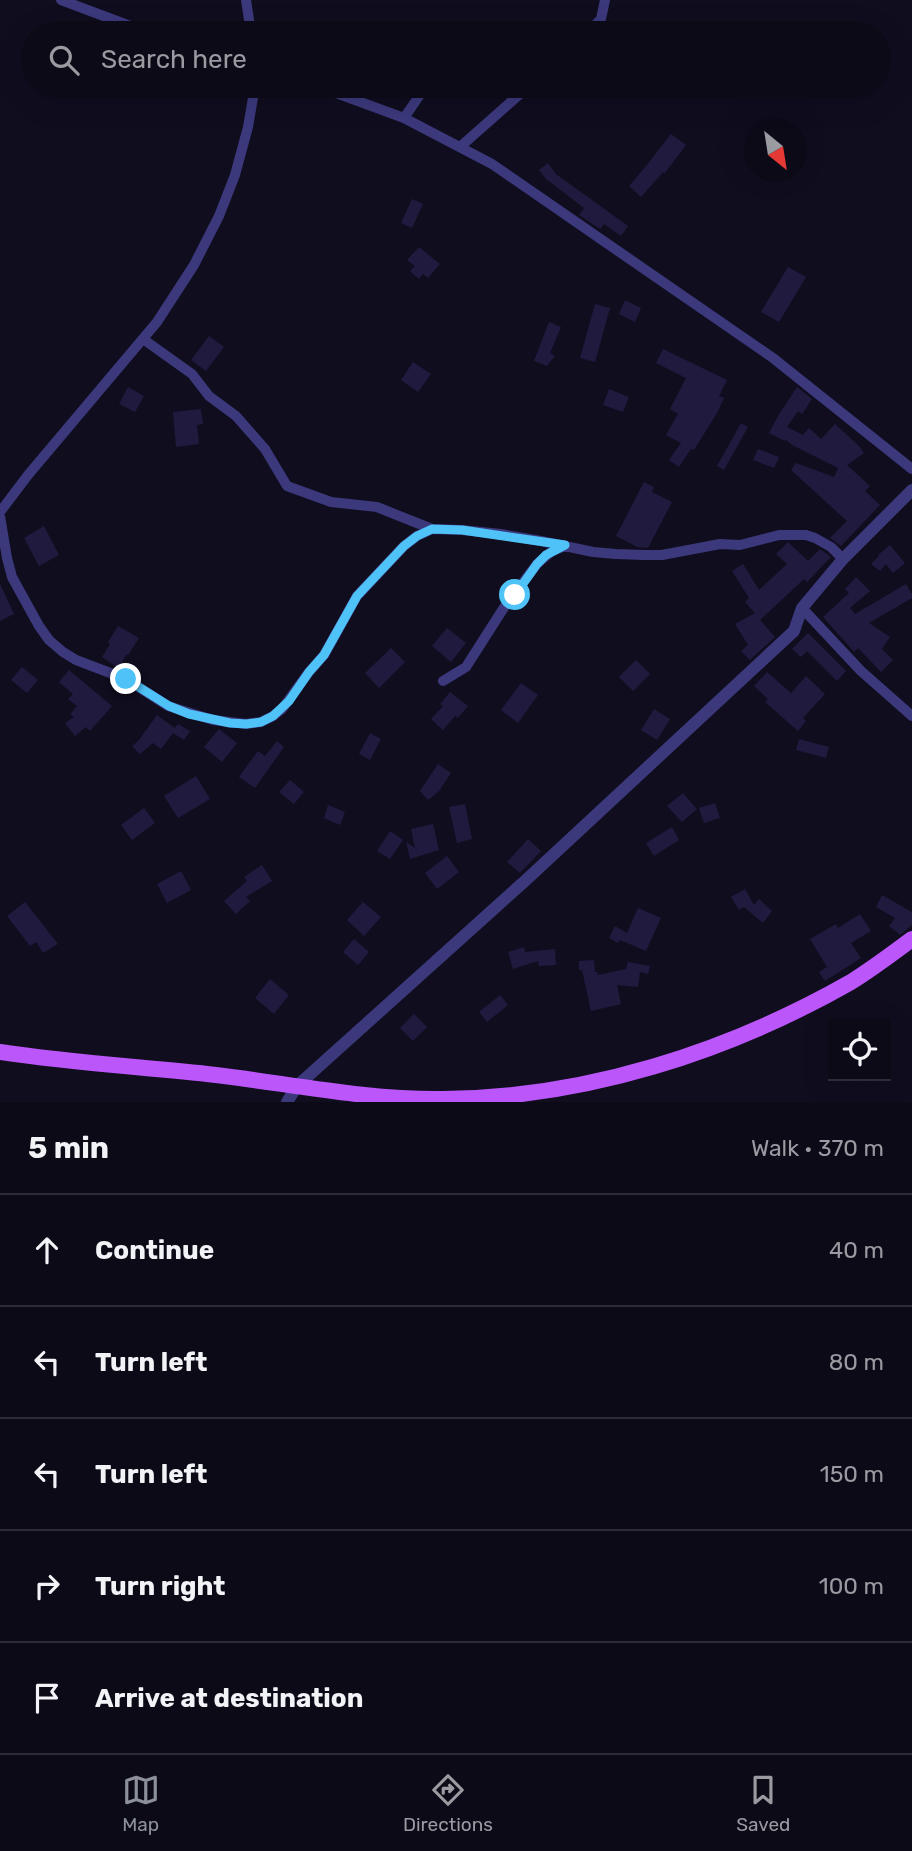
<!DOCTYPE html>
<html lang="en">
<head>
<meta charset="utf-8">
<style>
  body { margin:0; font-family:Rubik,sans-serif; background:#151320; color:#f1f3f6 }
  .controls { position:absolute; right:21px; bottom:21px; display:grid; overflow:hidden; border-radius:0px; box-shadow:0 7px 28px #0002 }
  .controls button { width:63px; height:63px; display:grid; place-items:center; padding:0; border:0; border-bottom:2px solid #2c2b36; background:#0c0a17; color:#f1f3f6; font:35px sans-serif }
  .compass { position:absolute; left:744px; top:119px; width:63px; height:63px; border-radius:50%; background:#0c0a17; box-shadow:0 7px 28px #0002; rotate:150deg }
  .stop { position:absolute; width:21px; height:21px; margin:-16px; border:5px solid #4fc3f7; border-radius:50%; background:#fff }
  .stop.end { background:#4fc3f7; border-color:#fff; box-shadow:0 2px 7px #0008 }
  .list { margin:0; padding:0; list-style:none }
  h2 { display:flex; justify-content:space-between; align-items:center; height:91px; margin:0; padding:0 28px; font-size:30px }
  h2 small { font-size:23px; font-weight:400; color:#9a9aa1 }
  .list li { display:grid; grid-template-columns:46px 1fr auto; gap:21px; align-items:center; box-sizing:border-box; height:112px; padding:0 28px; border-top:2px solid #2c2b36 }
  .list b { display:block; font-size:26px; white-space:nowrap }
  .list em { font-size:23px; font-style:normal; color:#9a9aa1 }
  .icon { flex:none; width:38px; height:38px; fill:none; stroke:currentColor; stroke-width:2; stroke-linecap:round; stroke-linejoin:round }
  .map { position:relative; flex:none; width:912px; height:1102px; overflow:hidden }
  .search { position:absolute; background:#0c0a17; box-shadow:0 7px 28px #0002; left:21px; right:21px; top:21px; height:77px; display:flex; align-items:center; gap:18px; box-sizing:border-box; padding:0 24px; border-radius:38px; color:#9a9aa1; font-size:26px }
  .sheet { height:651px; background:#0c0a17 }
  nav { display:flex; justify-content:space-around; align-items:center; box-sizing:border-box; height:98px; border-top:2px solid #2c2b36; background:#0c0a17; font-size:19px; color:#9a9aa1 }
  nav a { display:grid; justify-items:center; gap:4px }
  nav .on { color:#8c9099 }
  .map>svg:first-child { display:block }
</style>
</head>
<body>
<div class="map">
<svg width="912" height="1102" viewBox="0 0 912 1102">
  <rect width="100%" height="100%" fill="#100d1f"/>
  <path fill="#211a3f" d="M671 134 686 145 664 174 663 172 641 197 629 186 646 166Z
    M548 163 556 174 628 226 621 236 604 224 600 229 579 215 584 208 546 179 539 170Z
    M412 199 423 204 412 228 401 223Z
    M419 247 440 264 428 278 423 274 419 279 410 271 415 266 407 260Z
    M788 267 806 277 779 322 761 312Z
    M625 300 641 308 635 322 619 314Z
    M595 304 610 308 595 362 580 358Z
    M549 322 561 327 550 353 555 356 547 366 534 361Z
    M209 336 224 347 206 371 191 360Z
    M663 349 727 380 719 396 724 398 717 413 694 450 691 449 679 467 669 460 681 443 666 435 678 414 670 409 686 378 656 363Z
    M413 362 431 374 418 392 401 380Z
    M128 387 144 396 135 412 119 404Z
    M797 387 812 399 802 414 798 411 787 427 803 435 809 428 821 439 835 424 858 445 864 453 847 465 870 486 865 491 880 505 841 546 830 538 847 521 791 470 796 463 834 477 838 468 792 445 785 439V441L769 433 778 416Z
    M609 389 629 397 623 412 603 405Z
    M201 409 203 424 197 425 199 444 176 447 173 412Z
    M741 423 748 427 724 470 717 466Z
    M758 449 779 457 774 468 753 460Z
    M644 482 654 487 652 492 672 502 648 548 637 547 616 536Z
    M44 526 59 555 39 566 24 538Z
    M788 542 808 561 820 549 831 557 807 582 804 579 760 620 775 637 750 660 741 651 748 645 735 624 755 613 745 602 749 598 732 571 743 564 759 590 787 564 776 554Z
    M890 545 905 563 893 573 886 564 880 571 871 564 879 556 878 555Z
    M856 577 870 591 850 608 855 614 906 584 912 594V598L869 623 890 637 882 649 893 660 881 672 858 648 854 652 823 617 849 593 845 589Z
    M0 584 14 614 0 621Z
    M118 626 139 638 128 655 127 654 118 668 102 657 110 644 108 642Z
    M447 628 466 643 451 662 432 646Z
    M808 633 846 671 837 681 807 651 801 657 792 649Z
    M391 648 405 662 379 688 365 673Z
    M636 660 650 674 633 691 619 677Z
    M22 667 38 680 27 693 11 680Z
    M69 670 112 706 90 731 86 727 75 736 65 723 74 717 70 714 77 706 68 699 73 694 59 682Z
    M767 672 791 693 806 676 825 694 803 718 806 721 798 731 765 702 768 699 754 686Z
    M521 683 538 695 518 723 501 710Z
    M450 692 468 706 458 718 455 716 443 730 431 719 443 706 440 704Z
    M654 709 670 719 657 740 641 730Z
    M157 715 175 728 178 724 190 731 184 740 173 733 161 749 153 743 140 754 132 746 139 740Z
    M219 729 237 743 222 762 204 747Z
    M370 733 381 739 370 760 359 754Z
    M799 739 829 747 826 758 796 750Z
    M277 741 284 747 255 788 239 777 258 751 265 756Z
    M438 764 451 773 439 791 428 800 420 791Z
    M196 776 210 799 178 818 164 796Z
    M290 780 304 792 294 804 279 792Z
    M683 793 697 809 682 822 667 806Z
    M715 803 720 818 704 823 699 808Z
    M465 804 472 839 457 843 449 807Z
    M328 805 345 812 340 825 324 818Z
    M144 808 155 823 132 840 121 825Z
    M433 824 439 850 410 859 406 842 415 848 411 829Z
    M672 827 679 840 654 856 646 843Z
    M390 831 403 840 390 859 377 851Z
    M528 839 541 851 520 873 507 862Z
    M447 856 459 872 437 889 425 873Z
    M262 865 272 881 246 897 250 901 236 914 224 901 247 881 244 877Z
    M181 871 191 890 167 903 157 884Z
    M745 889 754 905 759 899 772 911 763 923 744 907 739 910 731 897Z
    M882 895 912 912V925L900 935 889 926 895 918 876 907Z
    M25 902 58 944 43 953 36 942 30 946 7 916Z
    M363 902 381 917 364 936 347 920Z
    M638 908 661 918 646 951 620 940 618 943 609 938 615 926 627 933Z
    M860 914 871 931 851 943 861 958 825 981 819 972 827 967 810 939 836 924 838 928Z
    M354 939 369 952 358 965 343 952Z
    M524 947 525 952 555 949 556 965 539 966 538 961 513 969 508 952Z
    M594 960 595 972H597L598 975 626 969 628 962 650 966 648 974 640 972 638 987 617 985 621 1004 591 1011 582 970H579V961Z
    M270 979 289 995 274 1014 255 998Z
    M500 995 508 1005 487 1022 479 1012Z
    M414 1014 427 1027 413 1041 400 1028Z"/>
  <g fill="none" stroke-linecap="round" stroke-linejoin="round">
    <path stroke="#3b397c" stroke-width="10" d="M61 0 149 33
      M246 0 251 33
      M587 33 601 19 605 0
      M307 86 336 93 404 118 492 164 773 358 912 469
      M404 118 426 86
      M460 147 529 86
      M143 339 192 374 209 396 236 416 265 449 287 486 331 502 377 507 432 529
      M0 512 28 475 157 322 194 265 219 216 235 175 248 127 255 86
      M0 516 7 558 12 577 39 626 49 640 63 652 76 660 126 679 168 706 213 720 246 724 261 722 273 716 282 709 309 672 324 655 357 596 404 546 417 536 432 529 462 530 501 534 541 541 593 552 616 554 644 555H662L720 544 740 545 779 535H806L815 538 831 547 843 559
      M802 608 861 671 912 716
      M443 681 466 667 503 609 537 564 552 551 565 546"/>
    <path stroke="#3b397c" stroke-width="12" d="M287 1102 297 1086 526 880 794 631 802 608 843 559 912 490"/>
    <path stroke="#bb57fa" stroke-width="16" d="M0 1052C72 1063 144 1067 216 1075 291 1084 367 1100 443 1099 585 1098 728 1052 851 982 872 969 892 954 912 939"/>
  </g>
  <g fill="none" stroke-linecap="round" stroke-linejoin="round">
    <path stroke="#4fc3f7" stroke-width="9" d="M126 679 169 706 189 714 230 723 246 724 261 722 273 716 289 701 309 672 324 655 357 596 404 546 417 536 432 529 462 530 565 545 546 555 537 564 515 595"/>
  </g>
</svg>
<div class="controls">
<button><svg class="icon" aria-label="locate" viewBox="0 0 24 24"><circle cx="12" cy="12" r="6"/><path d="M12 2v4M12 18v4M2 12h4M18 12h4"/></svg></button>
</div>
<svg class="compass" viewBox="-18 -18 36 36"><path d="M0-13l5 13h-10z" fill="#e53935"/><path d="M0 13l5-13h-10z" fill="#9a9aa1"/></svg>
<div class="stop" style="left:515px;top:595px"></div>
<div class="stop end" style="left:126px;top:679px"></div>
<div class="search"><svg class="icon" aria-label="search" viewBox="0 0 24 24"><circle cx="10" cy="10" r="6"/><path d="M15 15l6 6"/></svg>Search here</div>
</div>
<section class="sheet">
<h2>5 min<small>Walk · 370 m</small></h2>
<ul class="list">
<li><svg class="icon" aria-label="ahead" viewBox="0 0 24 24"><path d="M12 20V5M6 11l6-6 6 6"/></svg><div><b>Continue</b></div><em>40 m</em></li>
<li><svg class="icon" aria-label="left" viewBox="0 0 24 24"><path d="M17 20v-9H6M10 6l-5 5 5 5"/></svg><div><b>Turn left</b></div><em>80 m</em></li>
<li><svg class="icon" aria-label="left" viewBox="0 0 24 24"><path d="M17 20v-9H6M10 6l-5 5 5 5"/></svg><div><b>Turn left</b></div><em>150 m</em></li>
<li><svg class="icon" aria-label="right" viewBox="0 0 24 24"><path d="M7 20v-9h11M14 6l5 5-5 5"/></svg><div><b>Turn right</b></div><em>100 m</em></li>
<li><svg class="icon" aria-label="arrive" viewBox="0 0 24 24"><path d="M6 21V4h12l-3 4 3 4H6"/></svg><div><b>Arrive at destination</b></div></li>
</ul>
</section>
<nav>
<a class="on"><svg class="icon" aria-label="map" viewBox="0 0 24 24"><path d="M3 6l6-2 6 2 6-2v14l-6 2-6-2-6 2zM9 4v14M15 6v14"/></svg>Map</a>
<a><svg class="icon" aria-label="directions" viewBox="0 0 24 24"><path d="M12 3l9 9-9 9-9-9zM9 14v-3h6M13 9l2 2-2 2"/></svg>Directions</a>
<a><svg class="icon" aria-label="saved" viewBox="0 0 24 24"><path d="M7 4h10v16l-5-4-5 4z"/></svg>Saved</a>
</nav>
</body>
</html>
